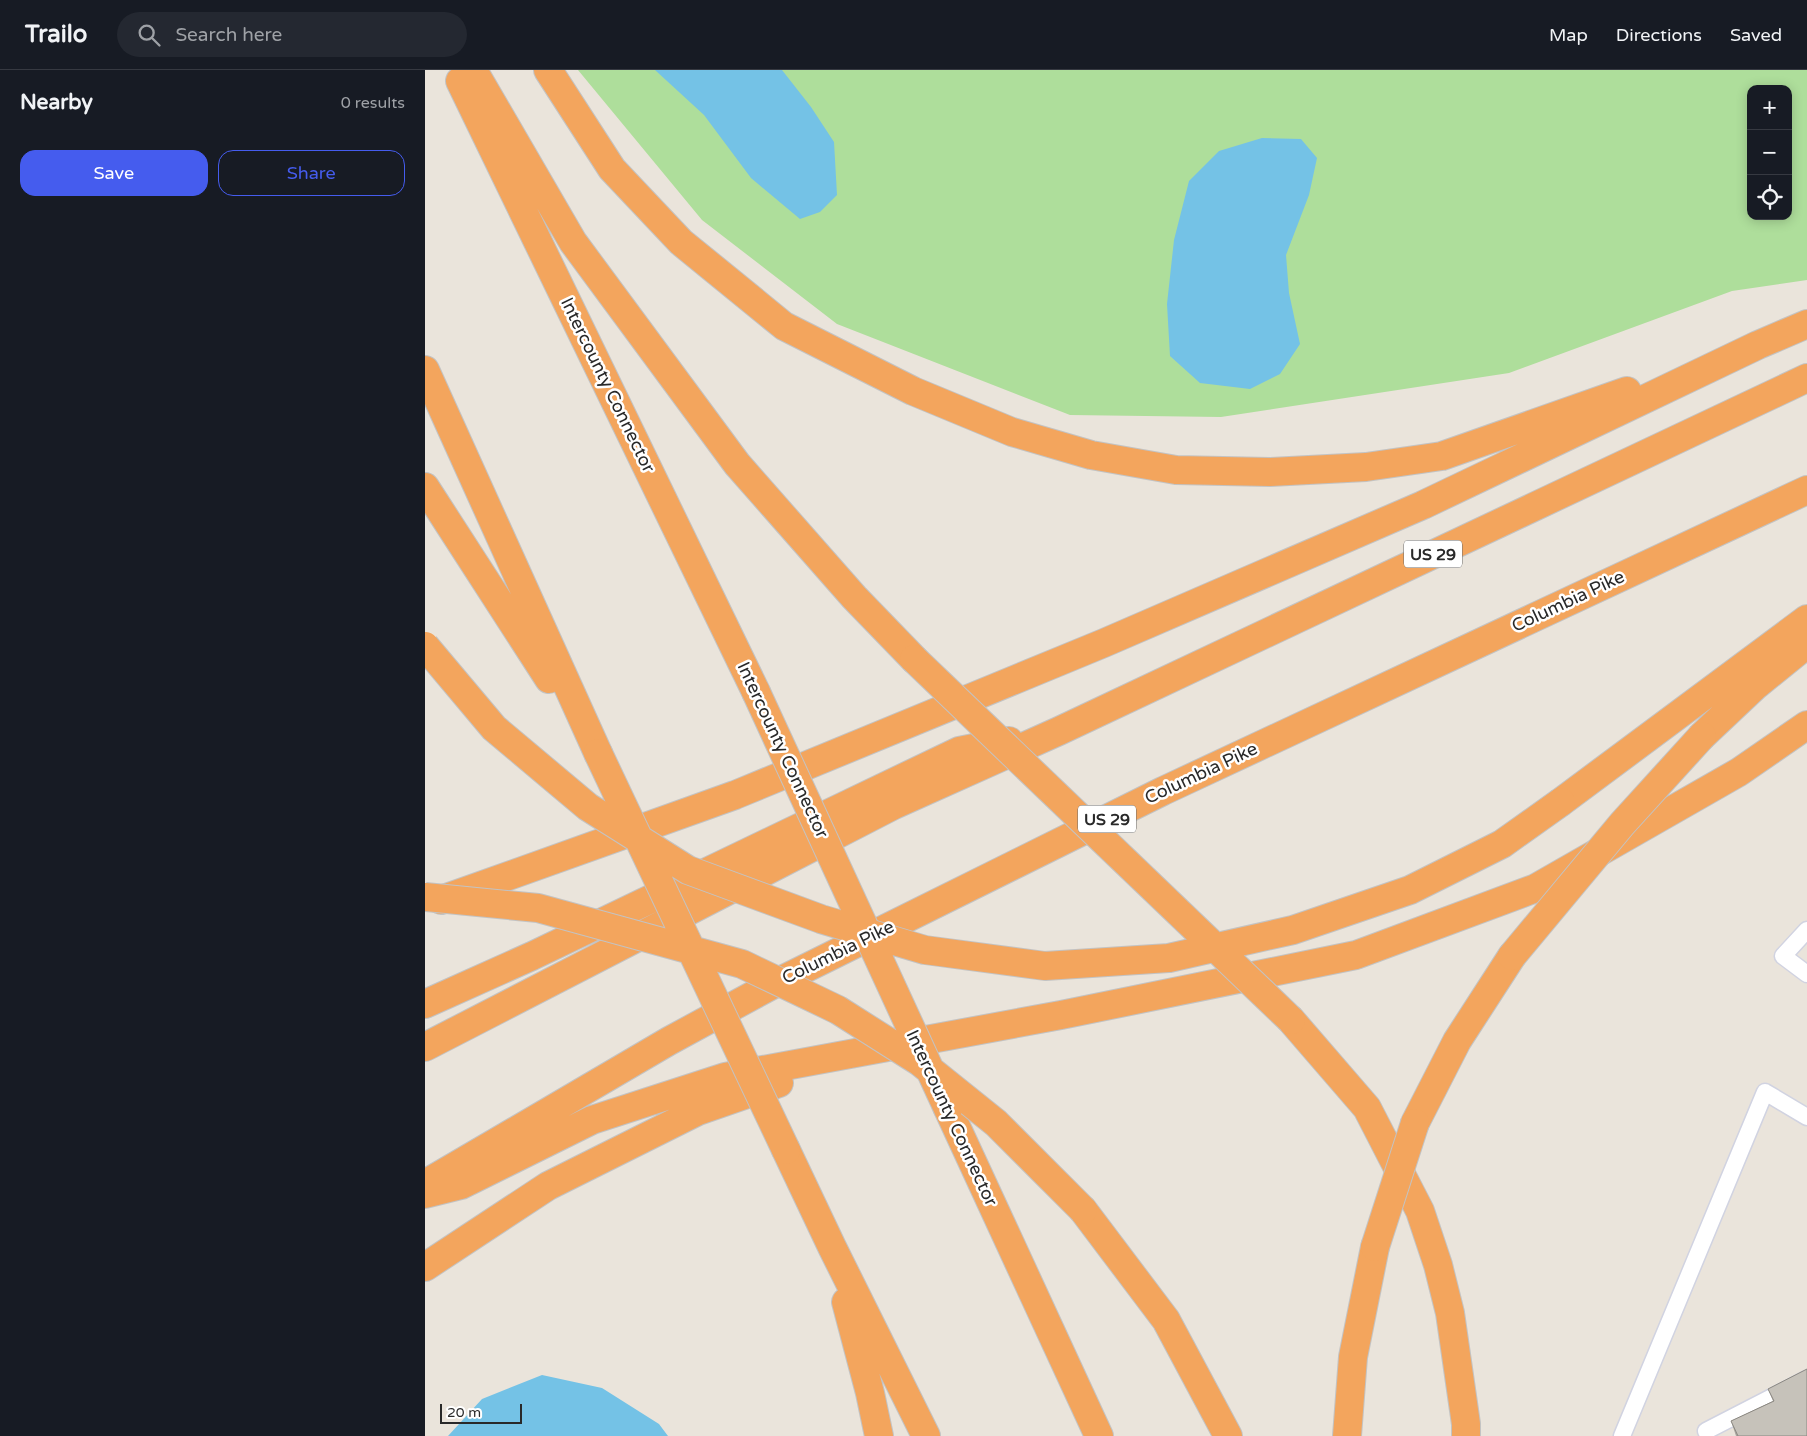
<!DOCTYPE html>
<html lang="en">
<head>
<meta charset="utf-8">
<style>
  body { margin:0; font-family:"Varela Round",sans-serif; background:#242831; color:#f1f3f6 }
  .controls { position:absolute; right:15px; top:15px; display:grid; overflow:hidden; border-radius:10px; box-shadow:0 2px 12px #0003 }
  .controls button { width:45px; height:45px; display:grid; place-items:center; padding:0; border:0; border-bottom:1px solid #363941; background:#171b24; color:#f1f3f6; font:25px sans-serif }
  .scale { position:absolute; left:15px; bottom:12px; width:82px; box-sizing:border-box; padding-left:5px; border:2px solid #292929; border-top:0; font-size:14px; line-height:18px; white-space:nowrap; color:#292929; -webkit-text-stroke:4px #fff; paint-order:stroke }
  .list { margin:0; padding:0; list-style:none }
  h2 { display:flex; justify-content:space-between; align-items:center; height:65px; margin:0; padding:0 20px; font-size:21px }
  h2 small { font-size:16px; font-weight:400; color:#9ea1a6 }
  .actions { display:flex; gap:10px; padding:15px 20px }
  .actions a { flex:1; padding:11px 0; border:1px solid #455cee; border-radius:15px; text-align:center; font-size:18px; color:#455cee }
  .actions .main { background:#455cee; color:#fff }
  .icon { flex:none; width:28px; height:28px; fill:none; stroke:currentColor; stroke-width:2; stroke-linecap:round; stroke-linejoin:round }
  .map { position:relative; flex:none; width:1382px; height:1366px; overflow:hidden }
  header { display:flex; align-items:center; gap:30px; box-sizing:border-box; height:70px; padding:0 25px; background:#171b24; border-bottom:1px solid #363941 }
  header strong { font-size:24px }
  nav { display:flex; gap:28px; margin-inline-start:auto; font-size:18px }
  .search { width:350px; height:45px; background:#242831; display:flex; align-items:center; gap:12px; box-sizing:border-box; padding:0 18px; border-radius:28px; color:#9ea1a6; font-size:19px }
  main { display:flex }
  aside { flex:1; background:#171b24 }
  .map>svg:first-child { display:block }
</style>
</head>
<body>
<header>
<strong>Trailo</strong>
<div class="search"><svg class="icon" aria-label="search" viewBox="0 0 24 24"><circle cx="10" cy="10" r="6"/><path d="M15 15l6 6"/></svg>Search here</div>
<nav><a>Map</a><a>Directions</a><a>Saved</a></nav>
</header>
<main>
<aside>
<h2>Nearby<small>0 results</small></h2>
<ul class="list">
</ul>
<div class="actions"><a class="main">Save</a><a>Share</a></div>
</aside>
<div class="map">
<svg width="1382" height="1366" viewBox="0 0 1382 1366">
  <rect width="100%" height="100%" fill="#eae4db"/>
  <path fill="#aede9b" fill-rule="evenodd" d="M153 0H1382V210L1307 221 1084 303 796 347 645 345 412 254 277 150ZM1326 19H1363V146H1326Z"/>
  <path fill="#74c2e6" d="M230 0H357L386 37 409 72 412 125 395 142 375 149 326 108 279 45Z
    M837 68 876 69 892 88 884 125 861 185 864 223 875 274 855 304 825 319 775 313 745 286 742 234 749 170 764 111 794 81Z
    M117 1305 177 1318 234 1354 243 1366H23L57 1329Z"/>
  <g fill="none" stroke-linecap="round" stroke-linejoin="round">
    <g stroke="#d1d3e1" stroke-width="19">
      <path id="lane" d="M1382 860 1358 886 1382 904
        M1281 1361 1382 1309
        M1197 1366 1340 1022 1382 1047"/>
    </g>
    <g stroke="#c3c3c3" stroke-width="30">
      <path id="highway" d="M48 0 148 172 312 394 429 527 489 589
        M123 0 187 99 256 172 359 256 488 321 587 362 666 385 751 400 845 402 941 397 1017 386 1202 321
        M35 11 331 622
        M0 300 173 683
        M0 417 124 609
        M1277 666 1330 616 1382 574
        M1136 732 1382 549
        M16 830 310 725 679 573 998 435 1333 275 1382 254
        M0 934 107 886 534 681 584 671
        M866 950 942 1038 995 1141 1013 1195 1025 1243 1041 1354V1366
        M0 977 469 735 634 661 1382 308
        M523 1039 674 1366
        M990 1053 1032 971 1087 886
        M361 1080 407 1177 501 1366
        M0 1114 244 971 347 915 738 721 1382 420
        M0 1124 36 1115 167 1050 300 1007 636 945 931 885 1111 818 1314 702 1382 655
        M658 1140 741 1250 803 1366
        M0 1197 123 1116 273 1041 354 1013
        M421 1232 445 1323 454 1366
        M922 1366 928 1287 950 1177"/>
    </g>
    <use href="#lane" stroke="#fff" stroke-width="16"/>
    <use href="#highway" stroke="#f3a55d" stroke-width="28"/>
    <g stroke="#c3c3c3" stroke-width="30" stroke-linecap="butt">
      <path id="highway-bridge" d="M0 576 69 658 163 737 263 800 396 849 500 880 620 896 744 888 868 860 985 820 1077 774 1136 732
        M489 589 866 950
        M331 622 523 1039
        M173 683 361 1080
        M0 827 113 838 317 894 413 940 495 992 571 1053 658 1140
        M1087 886 1197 754 1277 666
        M950 1177 990 1053"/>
    </g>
    <use href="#highway-bridge" stroke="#f3a55d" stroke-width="28"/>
  </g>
  <path fill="#aaa7a0" d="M1343 1319 1382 1366H1311L1306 1351 1348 1331Z"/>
  <path fill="#c6c2ba" stroke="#8b8882" d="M1382 1299V1366H1313L1306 1351 1349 1331 1343 1319Z"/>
  <g text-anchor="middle" stroke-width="5" stroke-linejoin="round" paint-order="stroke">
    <g fill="#fff" stroke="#696969" stroke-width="1">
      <rect x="979" y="470.5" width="58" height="27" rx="4"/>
      <rect x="653" y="735.5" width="58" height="27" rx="4"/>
    </g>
    <g font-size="16" font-weight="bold" fill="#292929">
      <text x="1008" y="490">US 29</text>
      <text x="682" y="755">US 29</text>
    </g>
    <g font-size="18" fill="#292929" stroke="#fff">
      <text transform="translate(183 315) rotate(64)" y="6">Intercounty Connector</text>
      <text transform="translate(1143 531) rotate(-25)" y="6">Columbia Pike</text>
      <text transform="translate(358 680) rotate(65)" y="6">Intercounty Connector</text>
      <text transform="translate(776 703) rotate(-25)" y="6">Columbia Pike</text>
      <text transform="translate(413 882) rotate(-26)" y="6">Columbia Pike</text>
      <text transform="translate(527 1048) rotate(65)" y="6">Intercounty Connector</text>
    </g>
  </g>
</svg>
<div class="controls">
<button>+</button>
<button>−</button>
<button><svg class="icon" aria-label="locate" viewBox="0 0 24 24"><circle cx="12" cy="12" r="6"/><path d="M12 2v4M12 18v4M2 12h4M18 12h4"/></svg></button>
</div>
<div class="scale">20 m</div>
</div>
</main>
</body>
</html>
